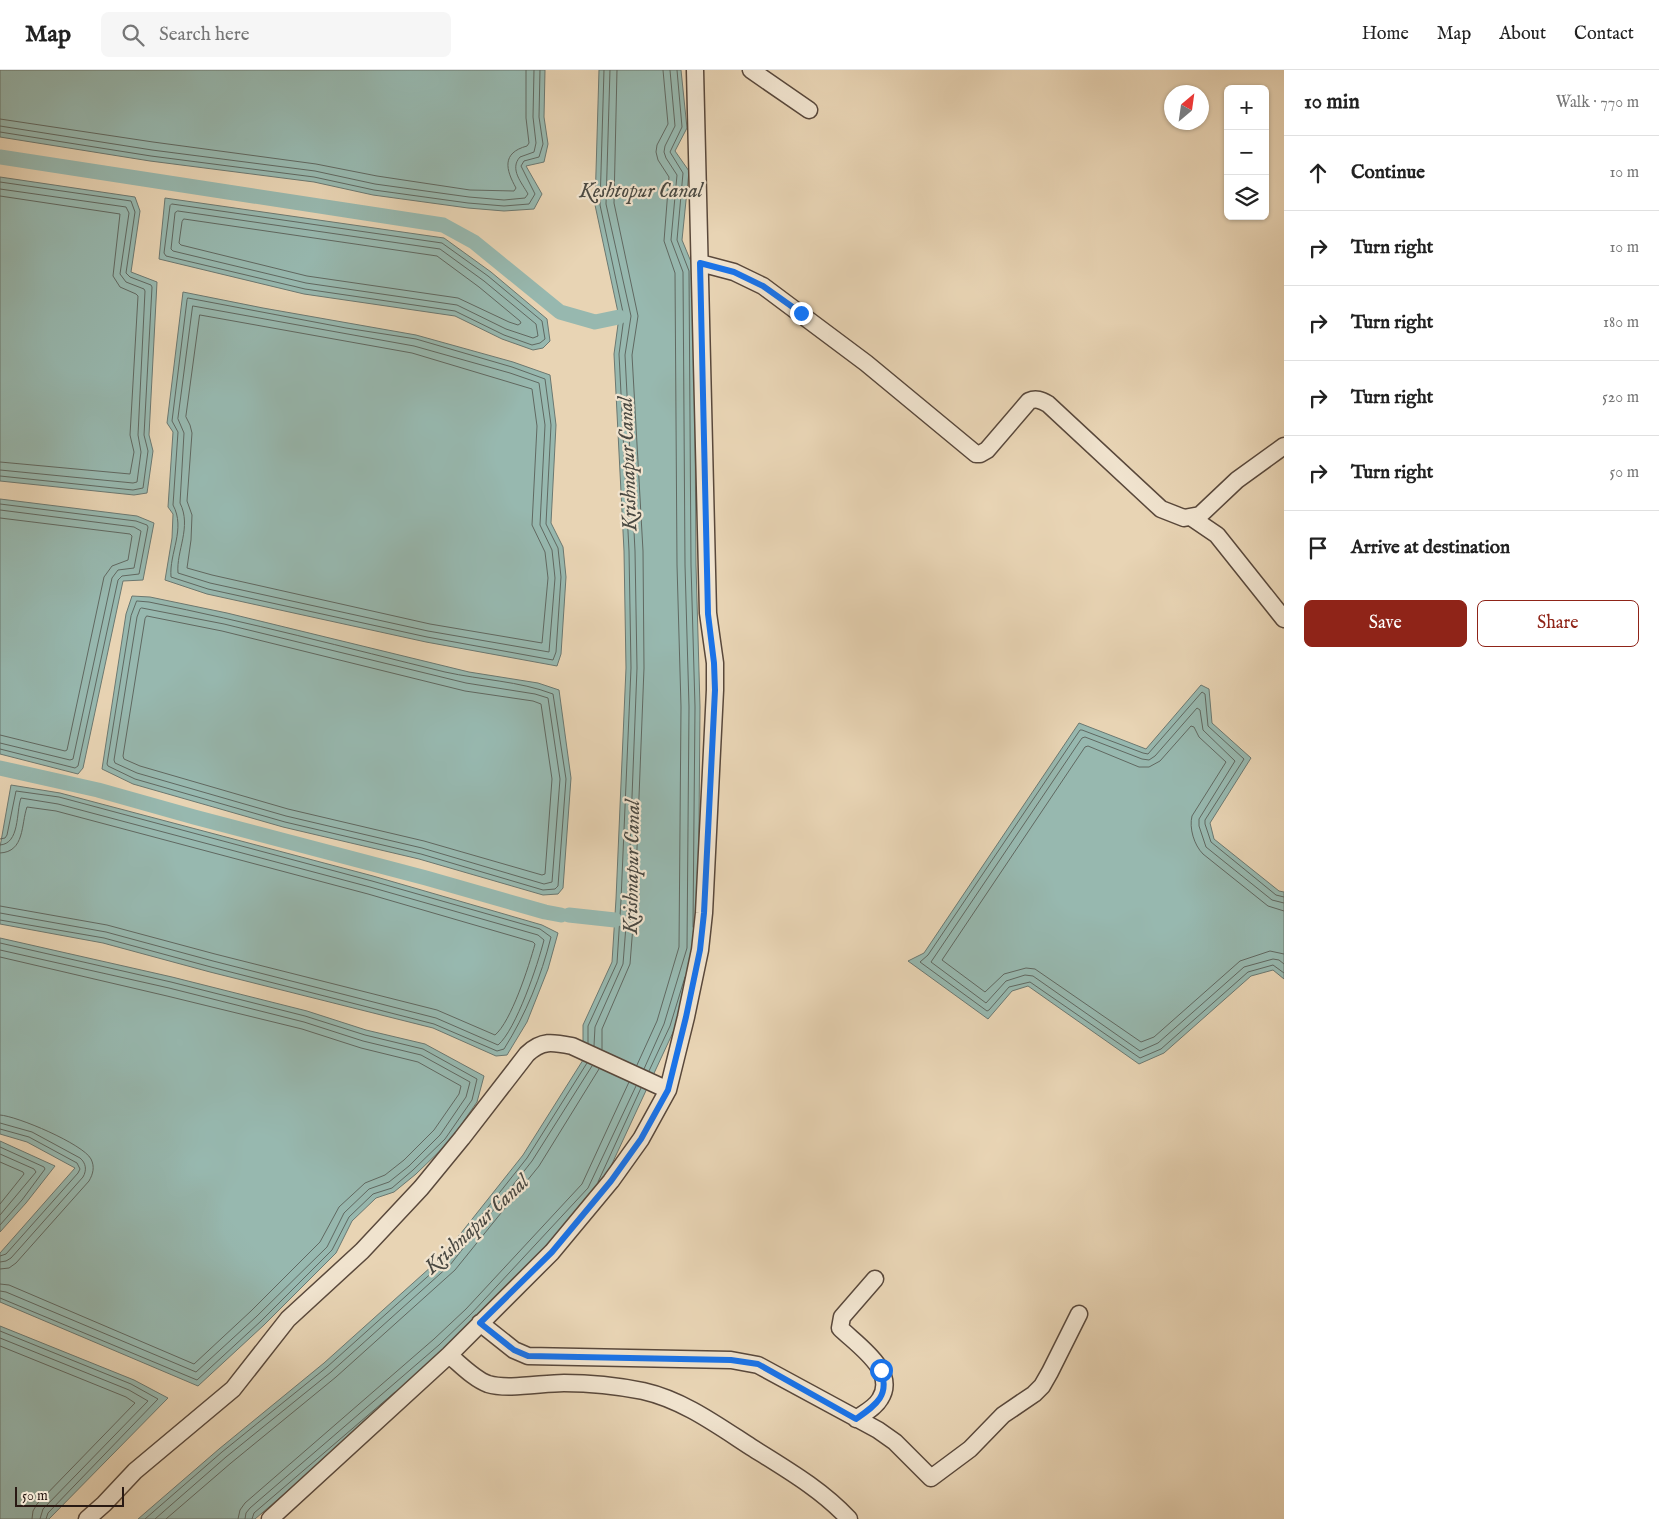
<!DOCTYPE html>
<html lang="en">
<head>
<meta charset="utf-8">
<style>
  body { margin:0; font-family:"IM FELL English",serif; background:#f6f6f6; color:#222 }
  .controls { position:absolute; right:15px; top:15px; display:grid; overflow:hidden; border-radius:8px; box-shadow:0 1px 4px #0004 }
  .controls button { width:45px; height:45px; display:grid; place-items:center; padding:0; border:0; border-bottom:1px solid #e0e0e0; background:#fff; color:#222; font:25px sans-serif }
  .compass { position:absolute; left:1164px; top:15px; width:45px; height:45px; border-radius:50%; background:#fff; box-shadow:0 1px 4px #0004; rotate:29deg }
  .scale { position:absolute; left:15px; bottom:12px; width:109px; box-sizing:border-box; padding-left:5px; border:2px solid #291913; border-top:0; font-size:14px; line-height:18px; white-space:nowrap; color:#291913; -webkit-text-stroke:4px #f0e3ce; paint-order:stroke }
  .stop { position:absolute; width:15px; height:15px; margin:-11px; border:4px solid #1a73e8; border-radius:50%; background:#fff }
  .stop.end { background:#1a73e8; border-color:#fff; box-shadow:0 1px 5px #0008 }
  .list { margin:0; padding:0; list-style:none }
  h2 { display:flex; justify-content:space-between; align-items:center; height:65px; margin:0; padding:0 20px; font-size:21px }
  h2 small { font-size:16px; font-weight:400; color:#767676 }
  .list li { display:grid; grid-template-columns:32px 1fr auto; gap:15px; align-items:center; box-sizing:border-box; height:75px; padding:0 20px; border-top:1px solid #e0e0e0 }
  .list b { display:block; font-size:19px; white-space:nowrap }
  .list em { font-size:16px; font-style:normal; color:#767676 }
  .actions { display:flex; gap:10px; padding:15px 20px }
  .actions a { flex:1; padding:11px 0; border:1px solid #8f2418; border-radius:8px; text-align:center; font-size:18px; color:#8f2418 }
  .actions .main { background:#8f2418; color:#fff }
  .icon { flex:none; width:28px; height:28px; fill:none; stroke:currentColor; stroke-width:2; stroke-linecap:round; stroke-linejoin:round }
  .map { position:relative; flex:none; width:1284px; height:1449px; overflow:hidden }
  header { display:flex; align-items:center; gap:30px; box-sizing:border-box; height:70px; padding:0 25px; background:#fff; border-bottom:1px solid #e0e0e0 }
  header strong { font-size:24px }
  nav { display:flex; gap:28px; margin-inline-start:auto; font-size:18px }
  .search { width:350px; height:45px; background:#f6f6f6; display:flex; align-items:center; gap:12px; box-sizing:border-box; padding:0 18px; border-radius:8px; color:#767676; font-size:19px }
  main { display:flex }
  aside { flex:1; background:#fff }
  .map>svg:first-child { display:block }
</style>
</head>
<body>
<header>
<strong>Map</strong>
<div class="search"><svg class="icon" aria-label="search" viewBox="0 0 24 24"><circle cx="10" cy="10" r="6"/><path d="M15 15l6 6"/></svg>Search here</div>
<nav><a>Home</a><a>Map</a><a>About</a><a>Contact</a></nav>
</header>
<main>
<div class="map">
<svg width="1284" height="1449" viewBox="0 0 1284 1449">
  <rect width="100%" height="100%" fill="#e8d4b4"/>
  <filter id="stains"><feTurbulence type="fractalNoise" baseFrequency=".004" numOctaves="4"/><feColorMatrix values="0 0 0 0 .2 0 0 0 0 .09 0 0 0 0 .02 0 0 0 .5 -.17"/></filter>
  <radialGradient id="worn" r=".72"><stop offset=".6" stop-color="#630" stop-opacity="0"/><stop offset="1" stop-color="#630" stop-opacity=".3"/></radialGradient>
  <path fill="#97b8af" stroke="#6b7871" d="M0 0H545L544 47 548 74 544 92 526 96 542 124 534 139 504 141 468 138 373 125 314 112 150 91 0 67Z
    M599 0H681L687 58 675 81 689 101 682 170 694 199 696 495 700 637 698 880 675 958 598 1124 398 1326 255 1449H138L219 1379 324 1293 442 1187 523 1085 583 990V955L612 892 616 829 626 598 624 481 614 284 619 247 595 135Z
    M0 107 135 127 140 141 131 202 157 212 149 365 153 381 147 423 134 425 0 411Z
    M165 128 444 168 491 202 547 249 550 271 543 278 533 280 502 269 455 246 304 224 159 189Z
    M183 222 263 238 416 265 513 292 550 305 556 355 551 453 563 477 566 507 561 584 557 596 426 572 207 524 165 510 172 468 173 444 168 437 173 362 167 353Z
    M0 429 137 446 154 453 143 510 123 511 83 698 78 704 0 684Z
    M132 526 150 527 227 543 469 602 538 613 559 620 571 708 563 818 558 824 543 825 419 789 283 757 133 714 102 699 126 544Z
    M1201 615 1209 619 1212 653 1251 688 1210 753 1214 769 1279 821 1284 822V909L1273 900 1251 906 1164 983 1139 994 1028 916 1012 921 988 949 908 891 924 883 1079 653 1146 679Z
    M11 715 60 723 373 806 542 855 558 863 548 899 527 952 507 985 496 986 433 958 210 902 103 873 0 854V777Z
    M0 868 172 907 307 941 366 960 425 974 484 1006 477 1032 449 1072 416 1104 394 1122 376 1128 352 1151 336 1183 264 1255 198 1316 0 1232V1183L75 1098 27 1072 0 1064Z
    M0 1071 55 1096 26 1133 0 1162Z
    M0 1256 134 1310 168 1328 49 1449H0Z"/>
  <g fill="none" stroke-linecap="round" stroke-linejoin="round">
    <path stroke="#606861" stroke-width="1" d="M677 0 682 57 670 82 683 103 677 170 689 201 691 495 695 637 693 857
      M0 49 153 72 316 94 377 106 470 120 514 121 516 118C506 100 501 83 527 76L529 73 526 48V0
      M0 56 152 80 315 101 375 114 469 127 504 130 525 128 528 124C522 113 509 99 520 87L534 82 536 73 533 47 534 0
      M0 62 151 86 314 107 374 120 468 133 504 136 529 134 535 124 521 96 524 91 539 87 543 74 539 47 540 0
      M0 112 131 131 135 142 126 203 130 207 151 215 152 217 144 365 148 381 143 418 133 420 0 406
      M0 119 126 137 129 143 120 204 126 212 144 219 145 221 138 365 141 382 137 412 133 413 0 400
      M0 126 120 144 113 206 120 217 136 224 138 226 130 365 134 382 130 404 0 392
      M172 134 442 173 488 206 542 251 545 269 540 273 532 275 504 265 455 241 305 219 166 186 164 183 170 136Z
      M178 141 440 179 484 211 536 254 538 266 533 268 506 259 457 235 306 213 173 181 171 179 175 143Z
      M184 149 437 186 479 217 520 251 521 253 518 255 509 252 458 228 307 206 181 175 179 173 182 152Z
      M188 228 346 258 416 269 512 297 545 309 551 355 546 454 558 478 561 507 556 582 553 590 427 567 208 519 171 507C169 483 186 459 173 435L178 362 172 351 187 230Z
      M193 236 414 276 510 303 539 313 545 355 540 455 552 480 555 508 549 582 428 561 210 513 178 503C176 481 192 457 180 433L184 363 178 349Z
      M200 245 412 283 532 319 537 356 532 455 545 482 548 508 542 573 430 554 212 505 187 498 191 470 192 445 187 431 192 363 190 355 186 347Z
      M0 434 136 451 147 455 148 457 139 504 122 506 118 510 78 696 75 698 0 679
      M0 440 134 457 141 461 134 498 118 500 112 508 73 689 70 690 0 673
      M0 448 130 464 132 466 128 490 112 496 104 507 67 680 65 681 0 665
      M137 531 149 532C249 552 347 578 445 602 481 610 519 611 553 624L566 709 558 816 555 819 543 820 421 784 285 752 135 709 108 696 107 694 131 546Z
      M142 538 224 554 466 613 535 624 548 628 560 709 552 812 544 814 422 778 286 746 137 703 115 693 114 690 137 547 140 539Z
      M147 546 222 561 465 621 533 631 541 634 552 709 545 804 542 805 424 771 288 739 140 696 124 689 123 686 145 549Z
      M0 769 5 768 7 765 16 721 59 727 372 811 540 859 551 867C541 907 526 944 504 979L497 981 434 954 211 897 104 868 0 850
      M0 775C20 774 16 742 21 728L58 734 370 817 538 865 544 870C538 894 516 960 498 975L436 948 213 891 106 862 0 843
      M0 783C25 782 21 754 27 737L56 741 368 824 533 872 535 874C529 896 511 952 495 965L437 940 215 884 107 855 0 836
      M1284 827 1276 825 1211 772 1205 754V750L1244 689 1208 656 1205 624 1202 622 1148 684 1143 683 1082 660H1080L928 885 920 892 987 941 989 940 1009 917 1030 912 1140 988 1161 979 1248 902 1273 895 1284 903
      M1284 833 1272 830 1206 777 1199 756V749L1235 691 1203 660 1200 640 1197 638 1155 686 1149 690 1142 689 1085 667 1082 668 931 892 986 933 1006 911 1025 905 1033 906 1140 981 1158 973 1244 897 1273 889 1279 890 1284 894
      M1284 841 1268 836 1203 784C1194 775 1189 758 1192 746L1226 692 1199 667 1194 657 1191 656 1160 691 1149 697H1139L1088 676 1085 677 942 890 985 922 1004 904 1026 898 1035 899 1141 972 1154 967 1240 891 1270 881 1284 884
      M0 873 171 912 305 946 365 965 423 979 477 1009 472 1030 445 1069 413 1100 392 1118 373 1124 349 1147 332 1180 261 1251 197 1310 0 1228
      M0 880 169 918 304 952 363 971 421 985 470 1012 466 1027 440 1065 409 1096 389 1112 369 1119 344 1143 327 1177 256 1247 196 1302 6 1222 0 1221
      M0 887 167 926 302 959 361 978 418 992 461 1016 459 1024 434 1060 404 1090 385 1105 365 1113 339 1137 320 1172 251 1241 194 1294 9 1215 0 1214
      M588 973V956L617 893 621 830 631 598 629 481 619 284 624 247 600 135 604 0
      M594 976 595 957 623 894 628 830 637 598 635 481 625 285 631 246 606 134 610 0
      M602 979V959L630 894 635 830 644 598 643 481 632 285 638 246 614 133 617 0
      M637 995 657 951 679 877 681 637 677 495 675 203 664 171 669 107 658 90 656 82 657 75 668 54 663 0
      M644 999 664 954 687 878 689 637 685 495 683 202 671 170 677 105 666 88 664 82 665 76 675 56 670 0
      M649 1001 670 956 685 907
      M0 1045C17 1046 83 1074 91 1089 95 1097 93 1104 89 1111L16 1193 9 1198 0 1199
      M0 1053 32 1062 80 1088C86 1093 87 1100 83 1107L11 1188 6 1191 0 1192
      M0 1059 29 1067 77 1093 80 1099 78 1103 6 1184 0 1186
      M0 1077 44 1097 45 1099 22 1130 0 1155
      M0 1084 34 1099 36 1102 0 1145
      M0 1092 23 1102 24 1104 0 1134
      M598 1112 641 1018
      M0 1261 131 1314 158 1329 48 1443 46 1449
      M0 1268 129 1320 148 1331 43 1439 40 1449
      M0 1276 126 1327 135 1333 37 1434 33 1441 32 1449
      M145 1449 222 1382 327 1297 446 1190 527 1088 587 993
      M155 1449 226 1387 331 1302 450 1195 532 1091 592 996
      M166 1449 231 1393 336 1307 455 1200 539 1096 599 999
      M238 1449 240 1440 245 1433 434 1269 466 1239 582 1114 629 1012
      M245 1449 246 1443 250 1438 439 1275 471 1244 588 1118 636 1016
      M252 1449 254 1443 395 1322"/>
    <path stroke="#97b8af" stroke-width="15" d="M0 87 443 155 474 172 560 242 595 252 619 247
      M0 698 98 720 194 747 426 808 545 842 561 845
      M569 845 615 850"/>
    <g stroke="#59483b" stroke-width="19">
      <path id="minor" d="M751 0 809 40
        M700 193 734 202 763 216 866 293 976 384H980L987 380 1029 331C1036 328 1041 330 1048 334L1161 439 1184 448 1200 445 1237 410 1284 376
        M1192 448 1217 465 1284 549
        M480 1253 514 1280 528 1286 731 1290 758 1295 878 1360 895 1372 931 1408 970 1379 1003 1345 1034 1324 1042 1316 1050 1302 1079 1244
        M449 1285C460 1294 474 1309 488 1314 507 1320 543 1313 564 1313 590 1313 618 1316 643 1321 683 1330 717 1355 751 1377 786 1399 821 1419 849 1449
        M856 1349C864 1343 875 1338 880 1329 898 1301 857 1275 840 1258L842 1247 875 1209
        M87 1449 104 1434 135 1401 233 1319 288 1249 362 1181 421 1118 462 1068 527 984C542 970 552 972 572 976L668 1020
        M270 1449 449 1285 552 1182 611 1111 641 1069 668 1020 686 947 700 880 704 843 715 620V593L708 543 695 0"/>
    </g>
    <use href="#minor" stroke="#f0e3ce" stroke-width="16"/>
  </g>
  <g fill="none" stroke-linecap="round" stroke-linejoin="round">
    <path stroke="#1a73e8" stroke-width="6" d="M801 243 763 216 734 202 700 193 708 544 714 593 715 620 704 843 700 880 686 947 668 1020 641 1069 611 1111 552 1182 480 1253 514 1280 528 1286 731 1290 758 1294 856 1349C876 1335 890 1326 881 1300"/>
  </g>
  <g text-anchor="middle" stroke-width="4.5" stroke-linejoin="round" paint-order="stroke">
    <g font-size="21" font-style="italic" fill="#4a4942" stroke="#f0e3ce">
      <text x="641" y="127">Keshtopur Canal</text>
      <text transform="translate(627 394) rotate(-92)" y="7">Krishnapur Canal</text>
      <text transform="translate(631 797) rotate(-89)" y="7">Krishnapur Canal</text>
      <text transform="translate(476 1154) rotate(-43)" y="7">Krishnapur Canal</text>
    </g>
  </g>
  <rect width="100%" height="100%" filter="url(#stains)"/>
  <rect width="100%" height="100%" fill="url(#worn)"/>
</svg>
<div class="controls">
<button>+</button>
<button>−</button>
<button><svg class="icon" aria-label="layers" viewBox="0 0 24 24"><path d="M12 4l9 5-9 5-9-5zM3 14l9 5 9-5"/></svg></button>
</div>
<svg class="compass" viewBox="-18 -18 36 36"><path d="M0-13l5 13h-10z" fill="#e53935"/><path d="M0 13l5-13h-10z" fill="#767676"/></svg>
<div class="scale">50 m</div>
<div class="stop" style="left:881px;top:1300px"></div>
<div class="stop end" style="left:801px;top:243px"></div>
</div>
<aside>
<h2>10 min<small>Walk · 770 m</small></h2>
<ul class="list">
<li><svg class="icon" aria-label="ahead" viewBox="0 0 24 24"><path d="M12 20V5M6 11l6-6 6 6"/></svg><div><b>Continue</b></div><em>10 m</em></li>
<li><svg class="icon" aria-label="right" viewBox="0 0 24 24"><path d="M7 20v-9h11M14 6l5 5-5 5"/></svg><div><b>Turn right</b></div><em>10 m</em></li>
<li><svg class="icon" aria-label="right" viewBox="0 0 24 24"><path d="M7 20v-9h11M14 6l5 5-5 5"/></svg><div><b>Turn right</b></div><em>180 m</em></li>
<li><svg class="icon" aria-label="right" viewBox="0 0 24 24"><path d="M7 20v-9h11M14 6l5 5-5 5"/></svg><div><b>Turn right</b></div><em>520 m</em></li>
<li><svg class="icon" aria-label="right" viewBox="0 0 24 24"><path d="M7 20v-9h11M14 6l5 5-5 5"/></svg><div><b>Turn right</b></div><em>50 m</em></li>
<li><svg class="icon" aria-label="arrive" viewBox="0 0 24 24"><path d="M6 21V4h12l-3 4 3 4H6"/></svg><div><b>Arrive at destination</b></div></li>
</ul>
<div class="actions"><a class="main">Save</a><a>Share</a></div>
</aside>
</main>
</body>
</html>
